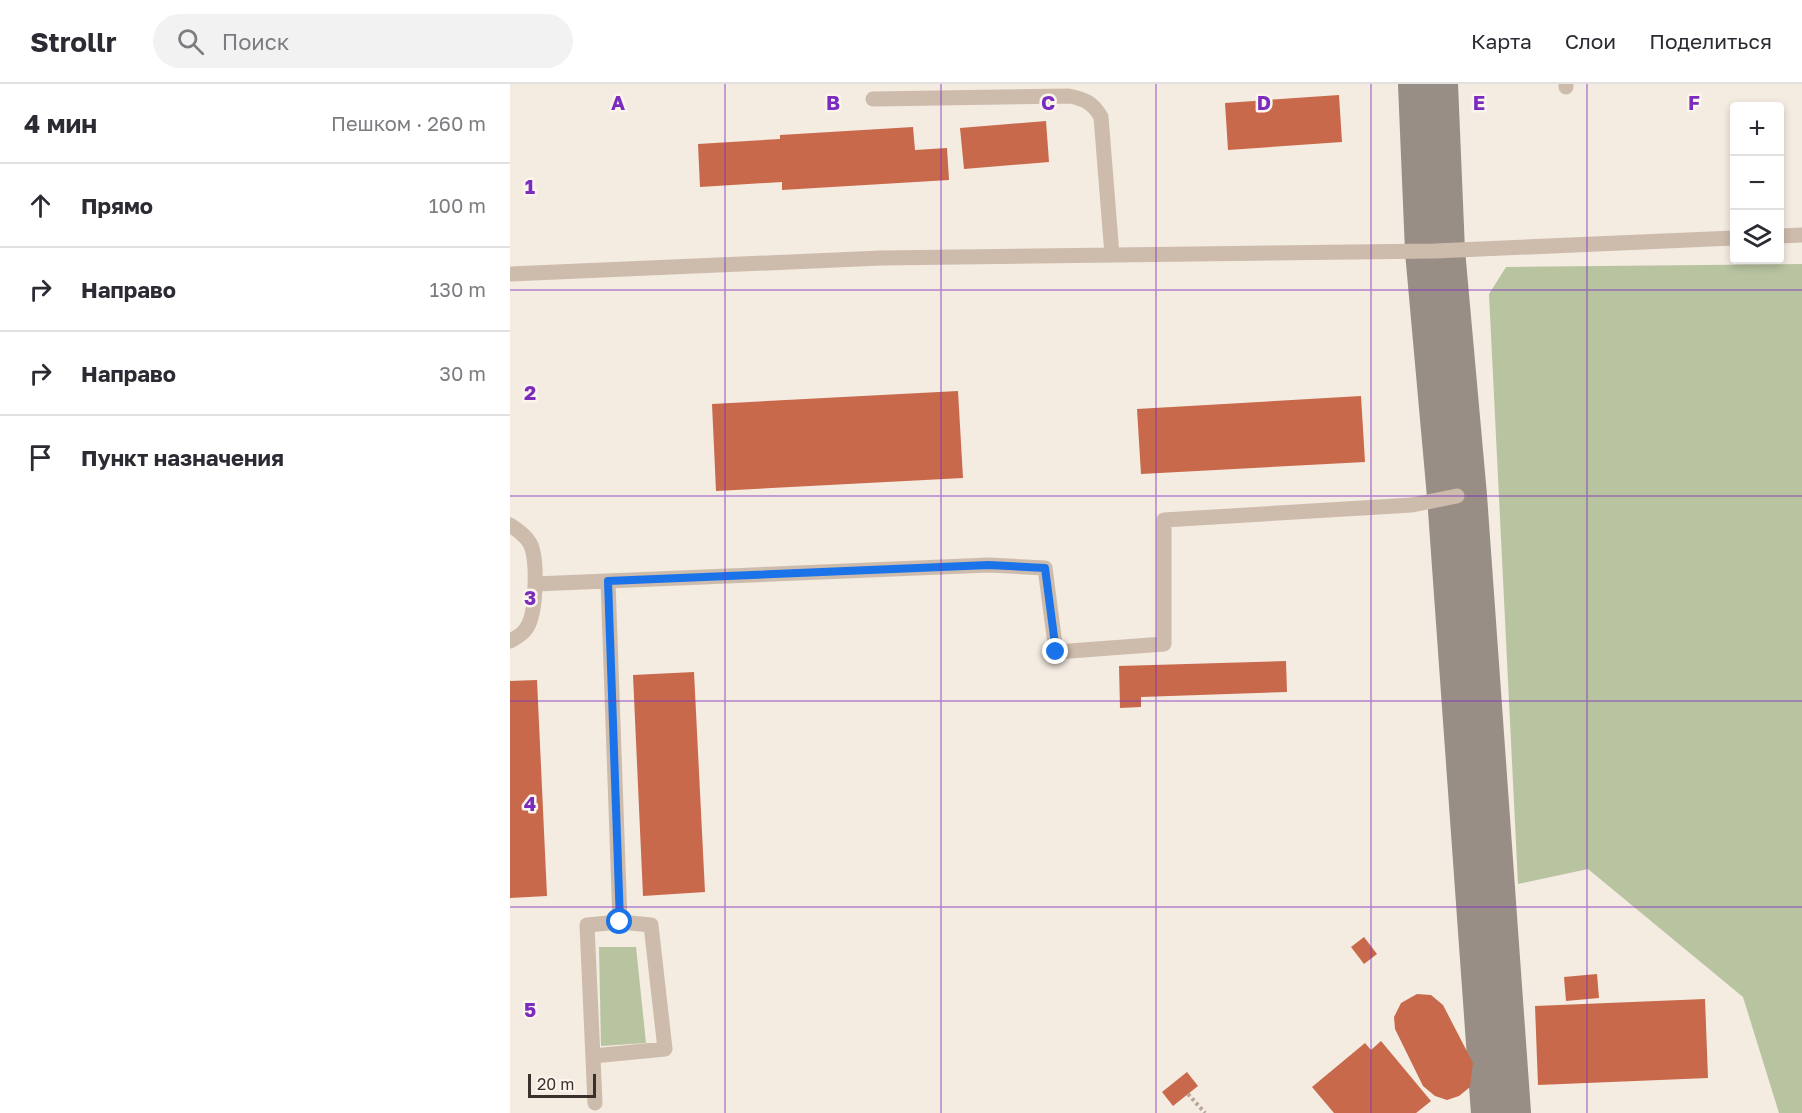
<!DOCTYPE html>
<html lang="ru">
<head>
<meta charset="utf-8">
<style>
  body { margin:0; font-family:"Golos Text",sans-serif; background:#f2f2f3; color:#2b2b33 }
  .controls { position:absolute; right:18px; top:18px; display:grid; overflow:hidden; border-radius:6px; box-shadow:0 3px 9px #0003 }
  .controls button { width:54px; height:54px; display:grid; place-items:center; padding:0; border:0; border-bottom:2px solid #e1e1e2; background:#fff; color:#2b2b33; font:30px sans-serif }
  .scale { position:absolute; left:18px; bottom:15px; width:68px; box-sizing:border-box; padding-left:6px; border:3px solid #3b302b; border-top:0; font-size:16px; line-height:21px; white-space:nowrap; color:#3b302b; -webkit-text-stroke:4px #fbf5ee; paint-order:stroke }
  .stop { position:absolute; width:18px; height:18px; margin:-14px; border:4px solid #1a73e8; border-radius:50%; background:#fff }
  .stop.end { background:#1a73e8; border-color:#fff; box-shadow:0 2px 6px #0008 }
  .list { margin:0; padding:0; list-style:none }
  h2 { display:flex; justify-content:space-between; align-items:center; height:78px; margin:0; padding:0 24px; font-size:26px }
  h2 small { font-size:20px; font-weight:400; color:#7c7c81 }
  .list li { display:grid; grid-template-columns:39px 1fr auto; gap:18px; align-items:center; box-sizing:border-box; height:84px; padding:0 24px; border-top:2px solid #e1e1e2 }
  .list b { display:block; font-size:22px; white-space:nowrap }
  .list em { font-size:20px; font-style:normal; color:#7c7c81 }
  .icon { flex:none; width:33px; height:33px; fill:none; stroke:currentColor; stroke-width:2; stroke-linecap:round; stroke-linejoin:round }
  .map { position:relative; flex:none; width:1292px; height:1029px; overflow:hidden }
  header { display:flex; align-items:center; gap:36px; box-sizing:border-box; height:84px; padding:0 30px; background:#fff; border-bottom:2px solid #e1e1e2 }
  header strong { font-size:28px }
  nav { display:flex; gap:33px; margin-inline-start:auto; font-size:21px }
  .search { width:420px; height:54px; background:#f2f2f3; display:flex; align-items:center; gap:15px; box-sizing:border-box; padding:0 21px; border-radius:33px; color:#7c7c81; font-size:22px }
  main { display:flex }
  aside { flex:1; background:#fff }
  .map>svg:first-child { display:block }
</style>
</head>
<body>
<header>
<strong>Strollr</strong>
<div class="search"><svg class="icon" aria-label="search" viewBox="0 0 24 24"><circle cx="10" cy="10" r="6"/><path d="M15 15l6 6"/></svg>Поиск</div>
<nav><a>Карта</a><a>Слои</a><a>Поделиться</a></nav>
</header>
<main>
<aside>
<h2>4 мин<small>Пешком · 260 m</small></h2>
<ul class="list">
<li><svg class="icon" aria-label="ahead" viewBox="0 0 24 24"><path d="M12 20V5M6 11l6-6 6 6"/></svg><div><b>Прямо</b></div><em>100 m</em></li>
<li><svg class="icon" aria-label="right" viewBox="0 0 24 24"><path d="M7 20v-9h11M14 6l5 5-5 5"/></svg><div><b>Направо</b></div><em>130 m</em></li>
<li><svg class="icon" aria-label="right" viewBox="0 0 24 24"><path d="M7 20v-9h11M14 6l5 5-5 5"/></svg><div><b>Направо</b></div><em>30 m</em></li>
<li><svg class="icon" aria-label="arrive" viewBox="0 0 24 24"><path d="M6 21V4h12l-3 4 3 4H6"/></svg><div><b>Пункт назначения</b></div></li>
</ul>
</aside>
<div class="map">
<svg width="1292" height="1029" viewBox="0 0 1292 1029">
  <rect width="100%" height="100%" fill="#f4ebe1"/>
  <path fill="#b8c4a0" d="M1292 180V1029H1269L1233 913 1078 785 1008 800 979 210 996 183Z
    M89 863H126L136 959 91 962Z"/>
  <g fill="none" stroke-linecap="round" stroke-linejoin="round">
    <path stroke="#988e86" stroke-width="60" d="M918 0 925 167 947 412 991 1029"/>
  </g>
  <path fill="#c8694b" d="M829 11 832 58 718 66 715 19Z
    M536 37 539 78 454 85 450 44Z
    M403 43 405 66 437 64 439 96 272 106V98L190 103 188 60 270 55V51Z
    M448 307 453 394 206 407 202 320Z
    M851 312 855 378 631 390 627 325Z
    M776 577 777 608 631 613V623L610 624 609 582Z
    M184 588 195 808 133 812 123 591Z
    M27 596 37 812 0 814V597Z
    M854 853 867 870 854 880 841 863Z
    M1087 890 1089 914 1056 917 1054 893Z
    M907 910 921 911 933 921 963 979 960 1003 949 1012 937 1016 925 1012 913 1002 885 945 884 933 891 919Z
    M1195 915 1198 994 1028 1001 1025 922Z
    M871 957 921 1017 906 1029H824L802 1003 855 959 861 966Z
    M677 988 688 1002 663 1022 652 1008Z"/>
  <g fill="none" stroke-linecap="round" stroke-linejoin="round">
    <path stroke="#b9a596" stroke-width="4" stroke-dasharray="3 3" stroke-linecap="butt" d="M678 1010 695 1029"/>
    <path stroke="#cdbbac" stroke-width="15" d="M1056 0V3
      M363 15 559 12C575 15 583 19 591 33L602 171
      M1270 152 1292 151
      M0 190 371 174 925 167 1224 154
      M0 441C9 447 19 454 22 464 27 481 27 533 15 546 12 551 5 554 0 557
      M25 500 479 481 535 484 546 568 654 560V436L902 421 947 412
      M83 972 155 965 141 841 110 838
      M85 1019 77 841 110 838 98 497"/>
  </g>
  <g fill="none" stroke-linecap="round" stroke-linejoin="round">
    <path stroke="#1a73e8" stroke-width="8" d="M110 838 98 497 479 481 535 484 546 568"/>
  </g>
  <path fill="none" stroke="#7b2cbf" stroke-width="1.5" stroke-opacity="0.55" d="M215 0V1029M431 0V1029M646 0V1029M861 0V1029M1077 0V1029M0 206H1292M0 412H1292M0 617H1292M0 823H1292"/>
  <g font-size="20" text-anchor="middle" font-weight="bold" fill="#7b2cbf" stroke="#fbf5ee" stroke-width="5" stroke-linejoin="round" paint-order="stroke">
    <text x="108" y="26">A</text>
    <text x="323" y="26">B</text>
    <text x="538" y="26">C</text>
    <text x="754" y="26">D</text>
    <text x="969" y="26">E</text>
    <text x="1184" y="26">F</text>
    <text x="20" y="110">1</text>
    <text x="20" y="316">2</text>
    <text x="20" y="521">3</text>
    <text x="20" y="727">4</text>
    <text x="20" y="933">5</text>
  </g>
</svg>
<div class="controls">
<button>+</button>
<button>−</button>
<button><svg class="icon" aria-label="layers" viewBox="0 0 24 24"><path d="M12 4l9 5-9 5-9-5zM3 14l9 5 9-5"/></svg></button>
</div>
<div class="scale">20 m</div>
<div class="stop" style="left:110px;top:838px"></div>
<div class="stop end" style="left:546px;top:568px"></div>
</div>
</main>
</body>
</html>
